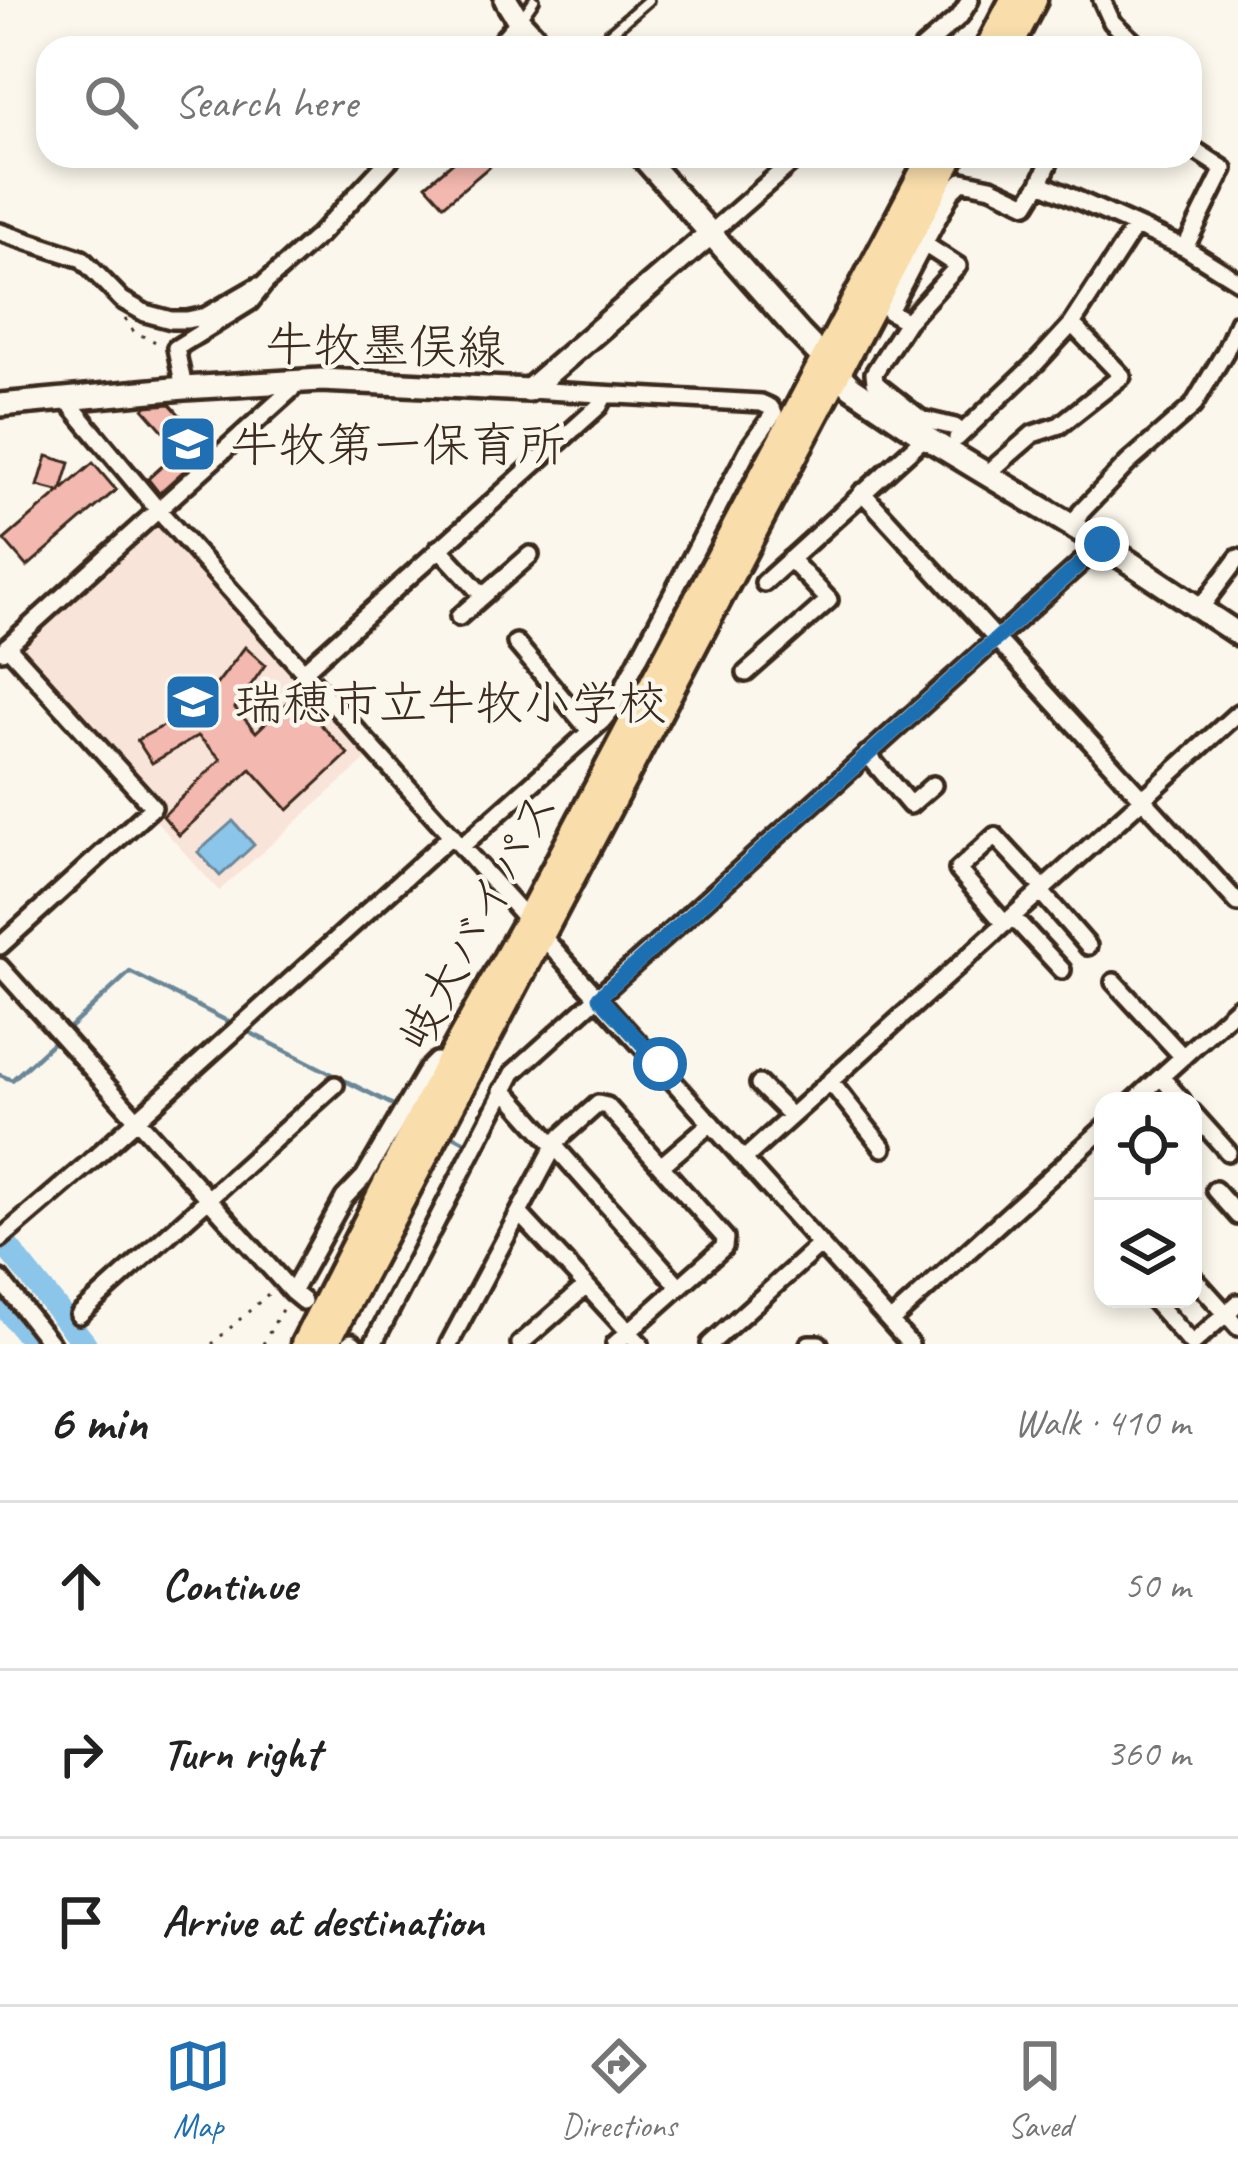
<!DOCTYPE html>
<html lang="en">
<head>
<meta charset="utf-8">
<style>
  body { margin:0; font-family:Caveat,"Klee One",sans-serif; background:#f6f6f6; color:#222 }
  .controls { position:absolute; right:36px; bottom:36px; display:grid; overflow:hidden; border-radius:24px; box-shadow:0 6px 18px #0003 }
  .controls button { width:108px; height:108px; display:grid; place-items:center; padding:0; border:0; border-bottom:3px solid #e0e0e0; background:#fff; color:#222; font:60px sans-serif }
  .stop { position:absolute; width:36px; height:36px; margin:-27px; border:9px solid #1f6fb2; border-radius:50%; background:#fff }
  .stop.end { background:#1f6fb2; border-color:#fff; box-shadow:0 3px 12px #0008 }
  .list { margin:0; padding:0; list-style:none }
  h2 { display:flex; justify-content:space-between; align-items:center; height:156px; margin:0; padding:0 48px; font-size:51px }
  h2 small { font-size:39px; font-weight:400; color:#767676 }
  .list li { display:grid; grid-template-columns:78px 1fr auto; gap:36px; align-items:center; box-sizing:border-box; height:168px; padding:0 48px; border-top:3px solid #e0e0e0 }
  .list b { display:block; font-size:45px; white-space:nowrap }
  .list em { font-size:39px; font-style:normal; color:#767676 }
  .icon { flex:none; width:66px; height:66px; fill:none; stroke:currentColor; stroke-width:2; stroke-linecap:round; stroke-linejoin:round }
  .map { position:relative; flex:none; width:1238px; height:1344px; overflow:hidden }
  .search { position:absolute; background:#fff; box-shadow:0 6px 18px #0003; left:36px; right:36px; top:36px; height:132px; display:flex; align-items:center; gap:30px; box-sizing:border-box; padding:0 42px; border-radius:36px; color:#767676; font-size:45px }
  .sheet { height:660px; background:#fff }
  nav { display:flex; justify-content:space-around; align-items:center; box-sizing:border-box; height:168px; border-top:3px solid #e0e0e0; background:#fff; font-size:33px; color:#767676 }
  nav a { display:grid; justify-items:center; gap:6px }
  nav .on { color:#1f6fb2 }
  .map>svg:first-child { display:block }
</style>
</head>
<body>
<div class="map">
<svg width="1238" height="1344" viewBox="0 0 1238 1344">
  <rect width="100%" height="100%" fill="#fbf7ec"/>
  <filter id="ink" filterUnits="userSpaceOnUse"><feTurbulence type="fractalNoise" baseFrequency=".00833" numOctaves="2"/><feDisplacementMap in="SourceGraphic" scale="24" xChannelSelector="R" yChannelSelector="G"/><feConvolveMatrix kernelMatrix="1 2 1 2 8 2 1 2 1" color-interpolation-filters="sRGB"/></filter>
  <g filter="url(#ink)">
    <path fill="#f9e4da" d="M158 523 369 757 219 891 155 820 162 808 18 648Z"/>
    <path fill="#8bc5ea" stroke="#6b8798" stroke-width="3" d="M233 821 254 845 220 876 198 852Z"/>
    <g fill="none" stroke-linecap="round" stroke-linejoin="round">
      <path stroke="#6b8798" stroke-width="4.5" d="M245 1030 401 1109
        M66 1031 130 972 235 1025
        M0 1075 12 1080 57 1039
        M448 1133 467 1143 501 1075 510 1067"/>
      <path stroke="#8bc5ea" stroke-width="24" d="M0 1238 85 1344
        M0 1300 35 1344"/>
    </g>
    <path fill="#f3b8af" stroke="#3b2a1e" stroke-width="3" d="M460 156H502L444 205 426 185Z
      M170 404 209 448 159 493 148 479 180 450 144 409 147 406Z
      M47 456 70 463 61 492 38 486Z
      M93 463 116 490 27 567 4 540Z
      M245 647 265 665 235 708 256 732 300 690 317 709 311 714 348 754 288 810 251 769 179 835 163 816 221 759 198 736 152 763 137 740 200 706Z"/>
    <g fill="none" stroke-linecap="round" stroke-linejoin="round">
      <g stroke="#3b2a1e" stroke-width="16">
        <path id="service" d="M520 20 534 0
          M593 48 648 0"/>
      </g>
      <g stroke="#3b2a1e" stroke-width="24">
        <path id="minor" d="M1102 0 1112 22 1140 48
          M495 48 519 21
          M923 48 960 16 970 0
          M1040 183 1052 156
          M0 232 82 259 122 300 145 313 171 320H187L206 316 258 286
          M711 233 799 156
          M1185 248 1224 169 1190 147
          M907 322 889 311 924 244
          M184 388 176 348 250 302 266 282 319 235 393 156
          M70 399 73 408 158 510 910 1344
          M961 434 955 427 921 419 880 387 875 382 874 373 907 322 958 266 924 244 952 191 962 181 991 187 1027 204 1040 183 1185 248 1238 281
          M957 438 1037 362 1072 324 1135 227
          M988 473 1033 434 1060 425 1122 376 1072 324
          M862 492 1238 903
          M1073 526 1081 512 1128 463 1193 406 1225 352 1238 322
          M439 548 483 596
          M764 583 925 437
          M1201 607 1238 558
          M459 617 530 555
          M516 643 590 731
          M2 651 291 390 294 382
          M305 670 599 406 605 395
          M746 673 829 600 790 559
          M867 754 910 805 933 785
          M462 846 602 721 612 709 749 448 774 413 770 407 761 403 529 390
          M1041 892 1088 946
          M1013 917 1062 970
          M1005 924 958 870 995 836 1044 889
          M0 946 153 807 7 646
          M0 967 292 1292 303 1301
          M1114 982 1183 1057
          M1161 1077 1182 1101
          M830 1081 883 1148
          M759 1084 791 1116
          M502 1090 512 1098 679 1286
          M1134 1101 1238 1007
          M1193 1113 1228 1152
          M744 1159 1238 713
          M661 1166 711 1123
          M1215 1190 1238 1216
          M519 1213 640 1344
          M0 1239 90 1162 452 835
          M1193 1277 1238 1327
          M0 1279 51 1344
          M292 1292 344 1198 364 1177 426 1071 436 1061 448 1062
          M1152 1299 1192 1344
          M79 1315 335 1085
          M890 1322 1103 1129
          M351 1342 354 1344
          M373 1344 513 1073 1102 544
          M449 1344 554 1147 562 1136 598 1104 607 1106 725 1238 724 1247 615 1344
          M520 1344 586 1286
          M710 1344 821 1244
          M809 1344H819
          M1192 1344 1238 1303"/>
      </g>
      <g stroke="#3b2a1e" stroke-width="30">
        <path id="secondary" d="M506 0 519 21 544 48
          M642 156 800 334 851 387 925 437 1102 544 1238 634
          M0 405 184 388 321 380 529 390 711 233"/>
      </g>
      <g stroke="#3b2a1e" stroke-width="33">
        <path id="trunk" d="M988 48 1013 0
          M1009 48 1034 0
          M304 1344 448 1062 528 919 931 156
          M326 1344 952 156"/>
      </g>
      <path stroke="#3b2a1e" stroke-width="3" stroke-dasharray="3 9" stroke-linecap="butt" d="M125 319 134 332 160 344
        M212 1344 274 1289
        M263 1344 285 1304"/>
      <use href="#service" stroke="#fbf7ec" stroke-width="8"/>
      <use href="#minor" stroke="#fbf7ec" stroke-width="15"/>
      <use href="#secondary" stroke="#fbf7ec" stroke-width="21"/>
      <use href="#trunk" stroke="#f9ddab" stroke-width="24"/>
    </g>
  </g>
  <g fill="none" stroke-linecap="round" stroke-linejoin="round" filter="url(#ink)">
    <path stroke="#1f6fb2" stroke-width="15" d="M660 1064 599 997 1102 544"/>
  </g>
  <defs>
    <g id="school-square" transform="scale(3)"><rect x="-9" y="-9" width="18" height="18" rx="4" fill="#1f6fb2" stroke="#fbf7ec"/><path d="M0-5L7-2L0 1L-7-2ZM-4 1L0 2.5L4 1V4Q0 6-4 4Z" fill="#fff"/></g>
  </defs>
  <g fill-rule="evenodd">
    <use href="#school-square" x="188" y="444"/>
    <use href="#school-square" x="193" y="702"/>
  </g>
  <g text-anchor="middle" stroke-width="9" stroke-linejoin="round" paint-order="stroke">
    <g font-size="48" fill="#3b2a1e" stroke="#fbf7ec">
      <text transform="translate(385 345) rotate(1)" y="17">牛牧墨俣線</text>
      <text transform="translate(477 920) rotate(-62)" y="17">岐大バイパス</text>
    </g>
    <g font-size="48" fill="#3b2a1e" stroke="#fbf7ec" text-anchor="start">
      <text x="230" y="461">牛牧第一保育所</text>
      <text x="235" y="719">瑞穂市立牛牧小学校</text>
    </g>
  </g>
</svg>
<div class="controls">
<button><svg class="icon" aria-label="locate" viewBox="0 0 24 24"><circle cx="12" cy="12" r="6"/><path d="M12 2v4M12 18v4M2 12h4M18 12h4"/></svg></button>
<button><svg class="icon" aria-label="layers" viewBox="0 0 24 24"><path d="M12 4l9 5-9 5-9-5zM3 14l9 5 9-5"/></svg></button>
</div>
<div class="stop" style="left:660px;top:1064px"></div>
<div class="stop end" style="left:1102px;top:544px"></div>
<div class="search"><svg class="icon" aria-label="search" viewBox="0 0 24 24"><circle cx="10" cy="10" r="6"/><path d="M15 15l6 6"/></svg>Search here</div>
</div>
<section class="sheet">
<h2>6 min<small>Walk · 410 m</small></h2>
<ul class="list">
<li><svg class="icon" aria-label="ahead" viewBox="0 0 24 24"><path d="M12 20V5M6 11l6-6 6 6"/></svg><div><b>Continue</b></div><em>50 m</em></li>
<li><svg class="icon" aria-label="right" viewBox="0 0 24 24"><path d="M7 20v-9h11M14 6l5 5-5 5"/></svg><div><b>Turn right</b></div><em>360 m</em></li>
<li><svg class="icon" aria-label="arrive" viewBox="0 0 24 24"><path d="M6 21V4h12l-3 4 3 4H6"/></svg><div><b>Arrive at destination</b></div></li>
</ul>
</section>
<nav>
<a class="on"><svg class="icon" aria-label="map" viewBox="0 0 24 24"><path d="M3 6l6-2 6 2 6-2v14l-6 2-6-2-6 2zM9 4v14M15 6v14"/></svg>Map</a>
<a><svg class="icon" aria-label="directions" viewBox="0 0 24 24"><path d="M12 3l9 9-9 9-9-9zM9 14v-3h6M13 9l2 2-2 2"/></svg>Directions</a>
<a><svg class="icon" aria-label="saved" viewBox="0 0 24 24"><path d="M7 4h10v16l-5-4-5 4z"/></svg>Saved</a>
</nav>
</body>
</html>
